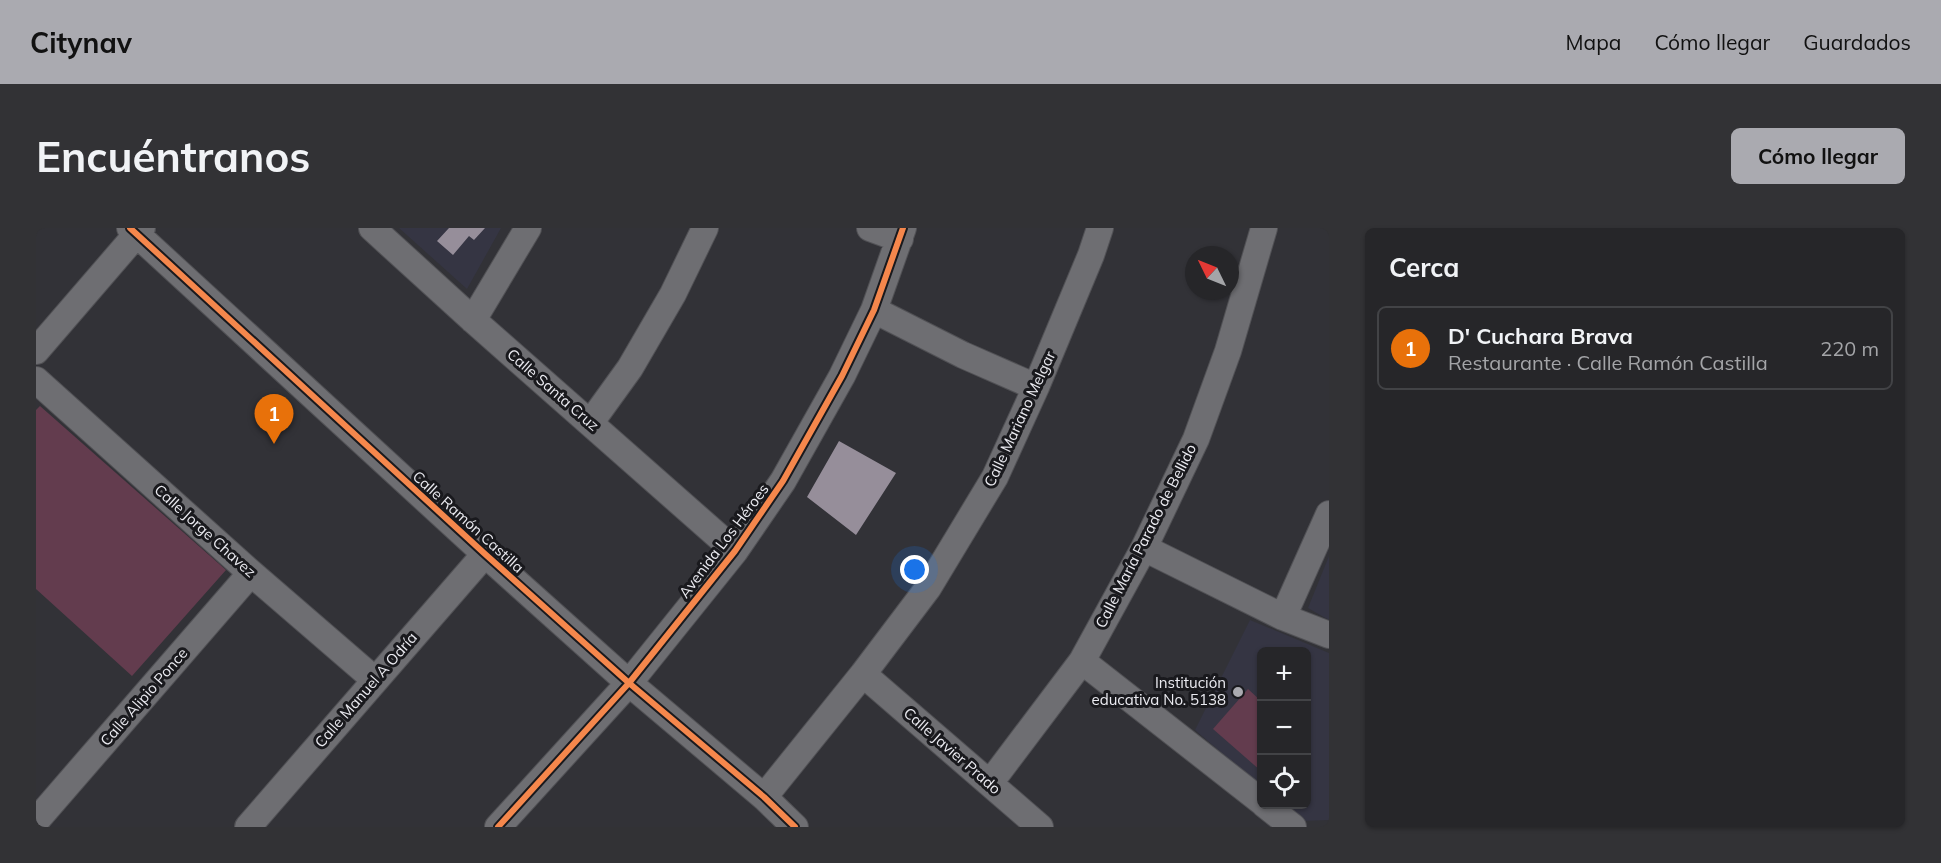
<!DOCTYPE html>
<html lang="es">
<head>
<meta charset="utf-8">
<style>
  body { margin:0; font-family:Mulish,sans-serif; background:#323235; color:#f1f3f6 }
  .controls { position:absolute; right:18px; bottom:18px; display:grid; overflow:hidden; border-radius:9px; box-shadow:0 2px 4px #0004 }
  .controls button { width:54px; height:54px; display:grid; place-items:center; padding:0; border:0; border-bottom:2px solid #424346; background:#262629; color:#f1f3f6; font:30px sans-serif }
  .compass { position:absolute; left:1149px; top:18px; width:54px; height:54px; border-radius:50%; background:#262629; box-shadow:0 2px 4px #0004; rotate:313deg }
  .you { position:absolute; left:879px; top:342px; width:21px; height:21px; margin:-15px; border:4px solid #fff; border-radius:50%; background:#1a73e8; box-shadow:0 0 0 9px #1a73e833 }
  .badge { display:grid; place-items:center; width:39px; height:39px; border-radius:50%; background:#aaaab0; color:#fff; font-size:20px; font-weight:700 }
  .pin { position:absolute; translate:-50% -50px; filter:drop-shadow(0 2px 3px #0008) }
  .pin::after { content:''; position:absolute; top:32px; width:21px; height:18px; background:inherit; clip-path:polygon(0 0,100% 0,50% 100%) }
  .list { margin:0; padding:0; list-style:none }
  h2 { display:flex; justify-content:space-between; align-items:center; height:78px; margin:0; padding:0 24px; font-size:26px }
  h2 small { font-size:20px; font-weight:400; color:#a4a5a8 }
  .list li { display:grid; grid-template-columns:39px 1fr auto; gap:18px; align-items:center; box-sizing:border-box; height:84px; margin:0 12px 12px; padding:0 12px; border:2px solid #424346; border-radius:9px }
  .list b { display:block; font-size:22px; white-space:nowrap }
  .list p { margin:0; font-size:20px; white-space:nowrap; color:#a4a5a8 }
  .list em { font-size:20px; font-style:normal; color:#a4a5a8 }
  .icon { flex:none; width:33px; height:33px; fill:none; stroke:currentColor; stroke-width:2; stroke-linecap:round; stroke-linejoin:round }
  .map { position:relative; flex:none; width:1293px; height:599px; overflow:hidden; border-radius:9px }
  header { display:flex; align-items:center; gap:36px; box-sizing:border-box; height:84px; padding:0 30px; background:#aaaab0; color:#111 }
  header strong { font-size:28px }
  nav { display:flex; gap:33px; margin-inline-start:auto; font-size:21px }
  .intro { display:flex; align-items:center; justify-content:space-between; box-sizing:border-box; height:144px; padding:0 36px }
  h1 { margin:0; font-size:42px }
  .button { padding:15px 27px; border-radius:9px; background:#aaaab0; color:#111; font-size:21px; font-weight:700 }
  main { display:flex; gap:36px; padding:0 36px }
  aside { flex:1; background:#262629; border-radius:9px; box-shadow:0 2px 4px #0004 }
  .map>svg:first-child { display:block }
</style>
</head>
<body>
<header>
<strong>Citynav</strong>
<nav><a>Mapa</a><a>Cómo llegar</a><a>Guardados</a></nav>
</header>
<div class="intro"><h1>Encuéntranos</h1><a class="button">Cómo llegar</a></div>
<main>
<div class="map">
<svg width="1293" height="599" viewBox="0 0 1293 599">
  <rect width="100%" height="100%" fill="#323237"/>
  <path fill="#353543" d="M363 0H465L431 61Z
    M1293 328V392L1272 380Z
    M1214 392 1293 425V592L1265 593 1245 577 1270 576V424H1226L1225 559 1159 502Z"/>
  <path fill="#633c4e" d="M4 178 190 342 96 448 0 361V182Z
    M1212 461 1225 473V543L1177 501Z"/>
  <path fill="#968e9a" d="M413 0H449L438 12 433 8 417 27 401 13Z
    M803 213 860 245 820 307 771 269Z"/>
  <g fill="none" stroke-linecap="round" stroke-linejoin="round">
    <g stroke="#515155" stroke-width="28">
      <path id="minor" d="M94 0 449 326 593 455 728 569 759 599
        M336 0 437 92 699 323
        M834 0 864 11
        M838 82 927 127 1000 159
        M437 92 492 0
        M0 123 106 0
        M0 152 215 345 339 452
        M555 194 594 140 637 66 669 0
        M1108 320 1247 389 1293 407
        M1247 389 1293 286
        M1046 433 1226 574
        M827 446 1004 599
        M954 555 1046 433 1108 320 1160 211 1192 123 1228 0
        M728 569 827 446 892 360 959 249 1000 159 1055 27 1064 0
        M1228 576 1257 599
        M0 593 215 345
        M212 599 449 326
        M462 599 593 455 699 323 747 253 806 148 838 82 867 0"/>
    </g>
    <use href="#minor" stroke="#6e6e72" stroke-width="26"/>
    <g stroke="#19191d" stroke-width="10">
      <path id="cycleway" d="M94 0 449 326 593 455 728 569 759 599
        M462 599 593 455 699 323 747 253 806 148 838 82 867 0"/>
    </g>
    <use href="#cycleway" stroke="#f5874c" stroke-width="6"/>
  </g>
  <circle fill="#aaaab0" stroke="#19191d" stroke-width="2" cx="1202" cy="464" r="6"/>
  <g text-anchor="middle" stroke-width="6" stroke-linejoin="round" paint-order="stroke">
    <g font-size="15" fill="#ebebf1" stroke="#19191d">
      <text transform="translate(517 162) rotate(41)" y="5">Calle Santa Cruz</text>
      <text transform="translate(984 191) rotate(-65)" y="5">Calle Mariano Melgar</text>
      <text transform="translate(432 294) rotate(42)" y="5">Calle Ramón Castilla</text>
      <text transform="translate(169 303) rotate(42)" y="5">Calle Jorge Chavez</text>
      <text transform="translate(1110 308) rotate(-63)" y="5">Calle María Parado de Bellido</text>
      <text transform="translate(688 313) rotate(-53)" y="5">Avenida Los Héroes</text>
      <text transform="translate(330 462) rotate(-49)" y="5">Calle Manuel A Odría</text>
      <text transform="translate(108 469) rotate(-49)" y="5">Calle Alipio Ponce</text>
      <text transform="translate(916 523) rotate(41)" y="5">Calle Javier Prado</text>
    </g>
    <g font-size="15" fill="#ebebf1" stroke="#19191d" text-anchor="end">
      <text x="1190" y="460">Institución<tspan x="1190" dy="17">educativa No. 5138</tspan></text>
    </g>
  </g>
</svg>
<div class="controls">
<button>+</button>
<button>−</button>
<button><svg class="icon" aria-label="locate" viewBox="0 0 24 24"><circle cx="12" cy="12" r="6"/><path d="M12 2v4M12 18v4M2 12h4M18 12h4"/></svg></button>
</div>
<svg class="compass" viewBox="-18 -18 36 36"><path d="M0-13l5 13h-10z" fill="#e53935"/><path d="M0 13l5-13h-10z" fill="#a4a5a8"/></svg>
<div class="you"></div>
<div class="pin badge" style="left:238px;top:216px;background:#e8710a">1</div>
</div>
<aside>
<h2>Cerca<small></small></h2>
<ul class="list">
<li><span class="badge" style="background:#e8710a">1</span><div><b>D' Cuchara Brava</b><p>Restaurante · Calle Ramón Castilla</p></div><em>220 m</em></li>
</ul>
</aside>
</main>
</body>
</html>
